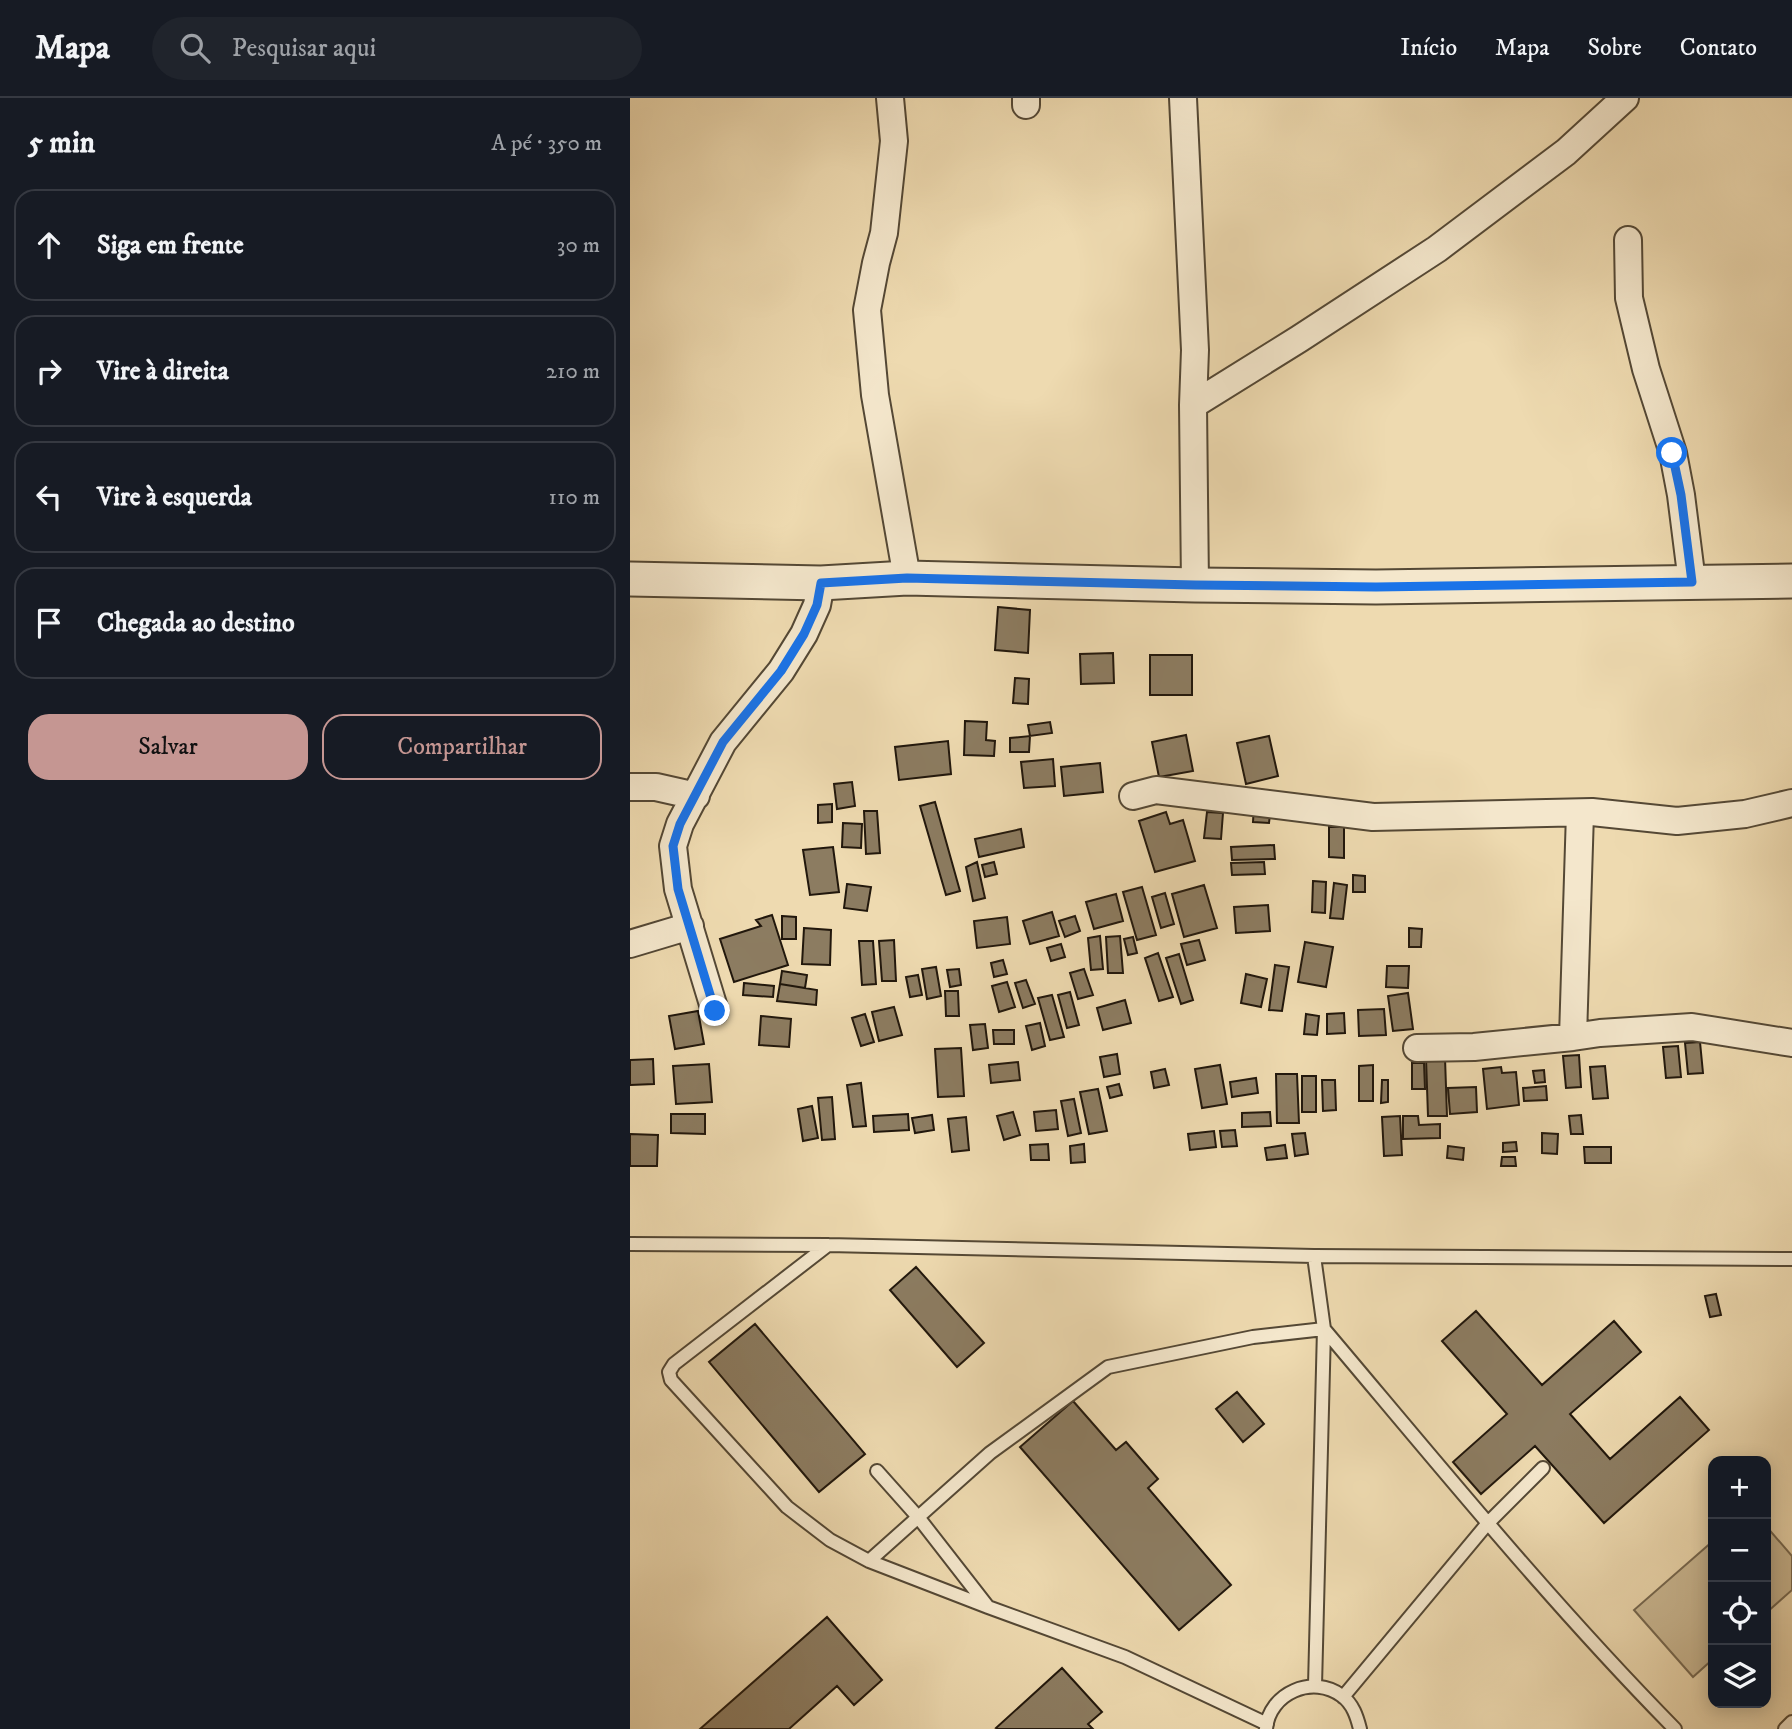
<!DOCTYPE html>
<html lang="pt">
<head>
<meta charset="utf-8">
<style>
  body { margin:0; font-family:"IM FELL DW Pica",serif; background:#20242c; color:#f1f3f6 }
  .controls { position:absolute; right:21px; bottom:21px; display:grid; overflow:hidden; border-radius:14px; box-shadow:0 4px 18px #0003 }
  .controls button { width:63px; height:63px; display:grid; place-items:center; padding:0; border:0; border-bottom:2px solid #363941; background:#171b24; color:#f1f3f6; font:35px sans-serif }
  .stop { position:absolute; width:21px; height:21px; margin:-16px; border:5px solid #1a73e8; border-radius:50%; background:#fff }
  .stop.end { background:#1a73e8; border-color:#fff; box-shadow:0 2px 7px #0008 }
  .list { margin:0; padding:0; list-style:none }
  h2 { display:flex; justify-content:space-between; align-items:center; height:91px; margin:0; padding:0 28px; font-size:30px }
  h2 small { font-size:23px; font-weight:400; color:#9ea1a6 }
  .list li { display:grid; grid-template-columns:46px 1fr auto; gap:21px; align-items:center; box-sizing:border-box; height:112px; margin:0 14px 14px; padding:0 14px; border:2px solid #363941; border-radius:21px }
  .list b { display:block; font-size:26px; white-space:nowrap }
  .list em { font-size:23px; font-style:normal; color:#9ea1a6 }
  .actions { display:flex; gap:14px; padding:21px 28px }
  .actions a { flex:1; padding:16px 0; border:2px solid #c59692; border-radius:21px; text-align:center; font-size:24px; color:#c59692 }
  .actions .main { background:#c59692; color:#111 }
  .icon { flex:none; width:38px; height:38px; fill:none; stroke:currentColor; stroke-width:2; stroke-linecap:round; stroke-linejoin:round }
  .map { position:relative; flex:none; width:1162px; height:1631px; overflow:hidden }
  header { display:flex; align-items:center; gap:42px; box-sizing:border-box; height:98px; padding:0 35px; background:#171b24; border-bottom:2px solid #363941 }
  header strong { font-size:33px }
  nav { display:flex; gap:38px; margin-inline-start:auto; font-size:24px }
  .search { width:490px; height:63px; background:#20242c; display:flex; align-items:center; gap:18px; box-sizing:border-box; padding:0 24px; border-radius:38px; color:#9ea1a6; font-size:26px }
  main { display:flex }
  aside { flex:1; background:#171b24 }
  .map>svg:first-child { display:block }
</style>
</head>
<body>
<header>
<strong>Mapa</strong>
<div class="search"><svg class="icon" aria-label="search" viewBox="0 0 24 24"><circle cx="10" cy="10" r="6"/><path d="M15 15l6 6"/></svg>Pesquisar aqui</div>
<nav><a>Início</a><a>Mapa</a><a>Sobre</a><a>Contato</a></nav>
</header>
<main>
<aside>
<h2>5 min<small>A pé · 350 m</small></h2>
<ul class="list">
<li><svg class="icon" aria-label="ahead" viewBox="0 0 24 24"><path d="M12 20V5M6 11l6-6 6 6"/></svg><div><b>Siga em frente</b></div><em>30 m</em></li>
<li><svg class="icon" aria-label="right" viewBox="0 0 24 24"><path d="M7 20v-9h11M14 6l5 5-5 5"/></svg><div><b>Vire à direita</b></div><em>210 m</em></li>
<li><svg class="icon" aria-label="left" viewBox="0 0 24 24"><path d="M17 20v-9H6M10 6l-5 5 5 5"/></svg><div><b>Vire à esquerda</b></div><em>110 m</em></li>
<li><svg class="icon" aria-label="arrive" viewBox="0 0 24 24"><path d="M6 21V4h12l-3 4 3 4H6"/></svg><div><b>Chegada ao destino</b></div></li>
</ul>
<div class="actions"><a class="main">Salvar</a><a>Compartilhar</a></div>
</aside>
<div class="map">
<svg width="1162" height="1631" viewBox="0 0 1162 1631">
  <rect width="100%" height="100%" fill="#eedab0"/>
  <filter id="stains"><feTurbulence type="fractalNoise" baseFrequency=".00286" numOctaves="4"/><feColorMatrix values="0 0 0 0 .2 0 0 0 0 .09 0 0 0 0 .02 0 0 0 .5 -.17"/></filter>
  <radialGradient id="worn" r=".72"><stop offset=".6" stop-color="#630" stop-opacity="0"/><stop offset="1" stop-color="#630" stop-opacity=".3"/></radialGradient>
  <path fill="#cbb994" stroke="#766850" stroke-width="2" d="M1136 1428 1162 1458V1492L1136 1515Z
    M1083 1443V1561L1063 1579 1004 1512Z"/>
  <path fill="#8c7c61" stroke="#21170c" stroke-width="2" d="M368 509 400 512 398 555 365 552Z
    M483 555 484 585 451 586 450 556Z
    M520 557H562V597H520Z
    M385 580 399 581 398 606 383 605Z
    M335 623 357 624 356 642 365 643 364 658 334 657Z
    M420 624 422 635 400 638 398 627Z
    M556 637 563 673 529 679 522 644Z
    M400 638 399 654H380V640Z
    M639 638 648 678 616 686 607 645Z
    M318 643 321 676 269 682 265 649Z
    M423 661 425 688 394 690 391 664Z
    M470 665 473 694 434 698 431 669Z
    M222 684 225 708 207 711 204 686Z
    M305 704 330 793 316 797 290 708Z
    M202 706V724L188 725V707Z
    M624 707 641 708 639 725 623 724Z
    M234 713H247L250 755 236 756Z
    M536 714 540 726 553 722 565 763 525 774 509 723Z
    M577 714 593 715 591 741 574 740Z
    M213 725 232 726 231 750 212 749Z
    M699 729H714V760L699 759Z
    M391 731 394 749 349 759 345 741Z
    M644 747 645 761 602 762 601 749Z
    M203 749 209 794 180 797 173 752Z
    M347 764 355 800 343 803 336 769Z
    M364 764 367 776 355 779 352 767Z
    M634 764 635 776 602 777 601 765Z
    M723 777 735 778V794H723Z
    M683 783 696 784 695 815 682 814Z
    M704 785 717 787 713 821 700 820Z
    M217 786 241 789 237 813 214 810Z
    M574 787 587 830 554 839 542 796Z
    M512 789 526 837 507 842 493 794Z
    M535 795 544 826 531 830 522 799Z
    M486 796 493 823 464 831 456 804Z
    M638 807 640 833 606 835 604 809Z
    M422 814 429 838 400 846 393 823Z
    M142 817 158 867 104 884 90 841 131 828 126 822Z
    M152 818 166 819V841H152Z
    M445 818 450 833 435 839 429 823Z
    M377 819 380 846 347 850 344 823Z
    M174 830 201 832 200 867 172 866Z
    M779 830 792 831 791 849H779Z
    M470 838 473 871 461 872 458 840Z
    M490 838 493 875H478L476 839Z
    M503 839 507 855 498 857 494 841Z
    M264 842 266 883H252L249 843Z
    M569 842 575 862 557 867 551 846Z
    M229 843H243L246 886 232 887Z
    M675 844 703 849 696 889 668 884Z
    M431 846 435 859 421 863 417 850Z
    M528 855 543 899 529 903 515 860Z
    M549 856 563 902 551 906 536 860Z
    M373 862 377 876 364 879 361 865Z
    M645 867 659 869 652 913 639 912Z
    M757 868H779L778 890 756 889Z
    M306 869 311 898 297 901 292 871Z
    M329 871 331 887 320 889 317 872Z
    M454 871 463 897 448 901 440 875Z
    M152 873 177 877 175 890 150 886Z
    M616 876 637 881 631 909 611 905Z
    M288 877 292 897 280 899 276 879Z
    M396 882 405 906 393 910 385 885Z
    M377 884 385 909 369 914 362 888Z
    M114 885 144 888 143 899 113 897Z
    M150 886 187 892 186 907 147 903Z
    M315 893H328L329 918H316Z
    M440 894 449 927 437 930 428 897Z
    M778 895 783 931 763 933 758 898Z
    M422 897 434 939 420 942 408 900Z
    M495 902 501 925 473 932 467 910Z
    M264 909 272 937 249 943 242 914Z
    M754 911 756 937 729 938 728 912Z
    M68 913 74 946 45 951 39 918Z
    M714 915 715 935 697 936V916Z
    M235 916 244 944 231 948 222 920Z
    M676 916 689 918 687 937 674 936Z
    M131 918 161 921 159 949 129 947Z
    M410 925 415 948 402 952 396 928Z
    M355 926 358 950 343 952 340 927Z
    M363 932H384V946H364Z
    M1070 944 1073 975 1058 976 1055 945Z
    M1048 948 1051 979 1036 980 1033 949Z
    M331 950 334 998 308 999 305 951Z
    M487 956 490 976 474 979 470 959Z
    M949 957 951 989 936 990 933 958Z
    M796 960H815L817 1018H798Z
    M23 961 24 986 0 987V962Z
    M388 964 390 982 361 985 359 967Z
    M782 965H794L795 991H782Z
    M79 966 82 1004 46 1006 43 968Z
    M590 967 597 1006 572 1010 565 971Z
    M743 967V1003H729V968Z
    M975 968 978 1000 963 1001 960 969Z
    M871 969 872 975 886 974 889 1007 857 1011 853 971Z
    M535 971 539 987 524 990 521 974Z
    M914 972 915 984 905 985 903 973Z
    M646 976H667L669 1025H647Z
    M672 978H686V1014H672Z
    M626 980 628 995 602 999 600 984Z
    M692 982H705L706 1012 693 1013Z
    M752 982H758V1004L751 1005Z
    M231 985 236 1028 223 1029 217 987Z
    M489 986 492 997 480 1000 477 989Z
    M916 988 917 1002 894 1003 893 990Z
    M846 989 847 1014 820 1016 818 990Z
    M468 991 477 1033 459 1036 450 994Z
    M202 999 205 1041 192 1042 188 1000Z
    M444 1001 451 1035 438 1038 431 1003Z
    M182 1008 188 1040 173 1043 168 1011Z
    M426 1012 428 1031 406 1033 404 1014Z
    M383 1014 390 1037 374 1042 367 1018Z
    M640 1014 641 1028 612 1029V1015Z
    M41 1016H75V1036L41 1035Z
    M278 1016 279 1032 244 1034 243 1018Z
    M302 1017 304 1032 285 1035 282 1020Z
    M951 1017 953 1036H941L939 1018Z
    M770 1018 772 1057 754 1058 752 1019Z
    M773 1018H788L789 1027 810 1026V1040L773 1041Z
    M336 1019 339 1052 322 1054 318 1021Z
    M605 1032 607 1048 592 1049 590 1033Z
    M584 1033 586 1049 560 1052 558 1036Z
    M675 1035 678 1056 665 1058 662 1036Z
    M912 1035 928 1036 927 1056 912 1055Z
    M0 1036 28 1037 27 1068H0Z
    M886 1044 887 1053 873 1054V1045Z
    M418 1046 419 1062H401L400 1047Z
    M454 1046 455 1064 441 1065 440 1048Z
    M655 1047 657 1060 637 1062 635 1050Z
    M818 1048 834 1050 833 1062 817 1060Z
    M954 1049H981V1065H955Z
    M872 1059H885L886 1068H871Z
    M286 1169 354 1245 327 1269 260 1192Z
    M1086 1196 1091 1217 1080 1219 1075 1198Z
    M846 1213 912 1287 984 1223 1011 1254 940 1316 980 1361 1050 1299 1079 1332 974 1425 905 1348 851 1396 823 1364 877 1316 812 1243Z
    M125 1226 235 1356 189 1394 79 1264Z
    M607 1294 634 1326 613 1344 586 1311Z
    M443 1303 486 1352 496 1344 528 1381 518 1390 601 1487 549 1532 390 1349Z
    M197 1519 252 1582 224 1607 207 1588 159 1631H70Z
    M432 1570 472 1614 458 1626 463 1631H368L366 1630Z"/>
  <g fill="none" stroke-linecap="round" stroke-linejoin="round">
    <g stroke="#544835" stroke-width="16">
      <path id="service" d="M0 1146 198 1147 684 1158 1162 1161
        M198 1147 44 1266 39 1274 41 1282 157 1409 200 1442 239 1463 358 1509 495 1559 637 1626
        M684 1158 694 1231 685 1588
        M247 1373 288 1419 358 1509
        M239 1463 360 1355 478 1269 623 1239 694 1231C808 1366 921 1505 1045 1631
        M713 1599 858 1425 913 1370
        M636 1631C639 1595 683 1576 712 1598 723 1606 727 1619 730 1631
        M1155 1631 1162 1624"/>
    </g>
    <g stroke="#544835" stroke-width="30">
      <path id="minor" d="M260 0 264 43 254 135 246 165 237 212 245 297 277 480
        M396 0V7
        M553 0 565 252 563 307 565 487
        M998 142 999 200 1016 271 1043 355 1051 397 1062 484
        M563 307 669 241 807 151 936 54 995 0
        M0 689H26L66 698
        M503 698 526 692 743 719 962 714 1047 723 1115 716 1162 705
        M0 846 60 828
        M85 913 48 791 43 748 50 726 93 644 151 573 174 536 187 507 191 485
        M943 939 950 715
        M787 950 844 949 943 939 970 935 1062 929 1162 945"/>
    </g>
    <g stroke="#544835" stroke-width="37">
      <path id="tertiary" d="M0 481 191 485 277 480 565 487 746 489 1162 483"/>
    </g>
    <use href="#service" stroke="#f4e7cc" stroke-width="12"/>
    <use href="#minor" stroke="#f4e7cc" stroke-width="26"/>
    <use href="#tertiary" stroke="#f4e7cc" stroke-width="33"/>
  </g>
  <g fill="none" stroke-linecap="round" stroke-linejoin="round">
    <path stroke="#1a73e8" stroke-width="9" d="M85 913 48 791 43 748 50 726 93 644 151 573 174 536 187 507 191 485 277 480 565 487 746 489 1062 484 1051 397 1042 355"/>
  </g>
  <rect width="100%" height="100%" filter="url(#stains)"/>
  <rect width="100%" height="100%" fill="url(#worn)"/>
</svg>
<div class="controls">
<button>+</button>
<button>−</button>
<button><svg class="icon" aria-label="locate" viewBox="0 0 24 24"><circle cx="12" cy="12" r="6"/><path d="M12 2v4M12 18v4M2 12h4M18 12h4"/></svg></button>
<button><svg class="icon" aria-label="layers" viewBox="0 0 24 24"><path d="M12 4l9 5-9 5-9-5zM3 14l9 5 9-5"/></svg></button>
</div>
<div class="stop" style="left:1042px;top:355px"></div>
<div class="stop end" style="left:85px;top:913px"></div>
</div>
</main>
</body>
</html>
